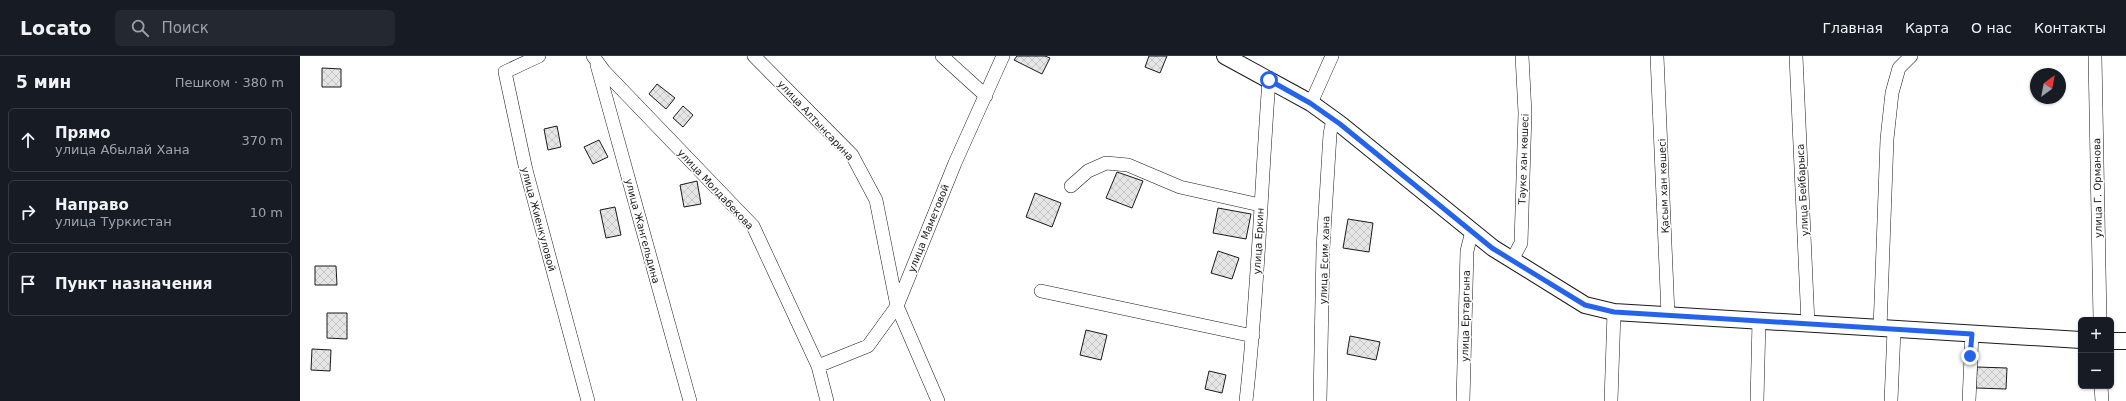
<!DOCTYPE html>
<html lang="ru">
<head>
<meta charset="utf-8">
<style>
  body { margin:0; font-family:"DejaVu Sans",sans-serif; background:#242831; color:#f1f3f6 }
  .controls { position:absolute; right:12px; bottom:12px; display:grid; overflow:hidden; border-radius:6px; box-shadow:0 1px 3px #0004 }
  .controls button { width:36px; height:36px; display:grid; place-items:center; padding:0; border:0; border-bottom:1px solid #363941; background:#171b24; color:#f1f3f6; font:20px sans-serif }
  .compass { position:absolute; left:1730px; top:12px; width:36px; height:36px; border-radius:50%; background:#171b24; box-shadow:0 1px 3px #0004; rotate:32deg }
  .stop { position:absolute; width:12px; height:12px; margin:-9px; border:3px solid #2563eb; border-radius:50%; background:#fff }
  .stop.end { background:#2563eb; border-color:#fff; box-shadow:0 1px 4px #0008 }
  .list { margin:0; padding:0; list-style:none }
  h2 { display:flex; justify-content:space-between; align-items:center; height:52px; margin:0; padding:0 16px; font-size:17px }
  h2 small { font-size:13px; font-weight:400; color:#9ea1a6 }
  .list li { display:grid; grid-template-columns:26px 1fr auto; gap:12px; align-items:center; box-sizing:border-box; height:64px; margin:0 8px 8px; padding:0 8px; border:1px solid #363941; border-radius:6px }
  .list b { display:block; font-size:15px; white-space:nowrap }
  .list p { margin:0; font-size:13px; white-space:nowrap; color:#9ea1a6 }
  .list em { font-size:13px; font-style:normal; color:#9ea1a6 }
  .icon { flex:none; width:22px; height:22px; fill:none; stroke:currentColor; stroke-width:2; stroke-linecap:round; stroke-linejoin:round }
  .map { position:relative; flex:none; width:1826px; height:345px; overflow:hidden }
  header { display:flex; align-items:center; gap:24px; box-sizing:border-box; height:56px; padding:0 20px; background:#171b24; border-bottom:1px solid #363941 }
  header strong { font-size:19px }
  nav { display:flex; gap:22px; margin-inline-start:auto; font-size:14px }
  .search { width:280px; height:36px; background:#242831; display:flex; align-items:center; gap:10px; box-sizing:border-box; padding:0 14px; border-radius:6px; color:#9ea1a6; font-size:15px }
  main { display:flex }
  aside { flex:1; background:#171b24 }
  .map>svg:first-child { display:block }
</style>
</head>
<body>
<header>
<strong>Locato</strong>
<div class="search"><svg class="icon" aria-label="search" viewBox="0 0 24 24"><circle cx="10" cy="10" r="6"/><path d="M15 15l6 6"/></svg>Поиск</div>
<nav><a>Главная</a><a>Карта</a><a>О нас</a><a>Контакты</a></nav>
</header>
<main>
<aside>
<h2>5 мин<small>Пешком · 380 m</small></h2>
<ul class="list">
<li><svg class="icon" aria-label="ahead" viewBox="0 0 24 24"><path d="M12 20V5M6 11l6-6 6 6"/></svg><div><b>Прямо</b><p>улица Абылай Хана</p></div><em>370 m</em></li>
<li><svg class="icon" aria-label="right" viewBox="0 0 24 24"><path d="M7 20v-9h11M14 6l5 5-5 5"/></svg><div><b>Направо</b><p>улица Туркистан</p></div><em>10 m</em></li>
<li><svg class="icon" aria-label="arrive" viewBox="0 0 24 24"><path d="M6 21V4h12l-3 4 3 4H6"/></svg><div><b>Пункт назначения</b></div></li>
</ul>
</aside>
<div class="map">
<svg width="1826" height="345" viewBox="0 0 1826 345">
  <defs>
    <pattern id="building-cross-hatch" width="8" height="8" patternUnits="userSpaceOnUse"><rect width="8" height="8" fill="#e6e6e6"/><path d="M0 0l8 8M0 8l8-8" fill="none" stroke="#c5c5c5"/></pattern>
  </defs>
  <rect width="100%" height="100%" fill="#fff"/>
  <path fill="url(#building-cross-hatch)" stroke="#1a1a1a" d="M717 0H745L750 2 742 18 714 4Z
    M849 0H867L860 17 845 11Z
    M22 12 41 13V31H22Z
    M357 28 375 42 366 53 349 38Z
    M383 50 393 59 383 71 373 62Z
    M257 70 261 91 248 94 244 73Z
    M299 84 308 101 293 108 284 91Z
    M817 116 843 125 832 152 806 142Z
    M397 125 401 148 384 151 380 129Z
    M735 137 761 147 752 171 726 161Z
    M315 151 321 179 306 182 300 154Z
    M918 152 951 158 946 183 913 177Z
    M1048 163 1073 167 1069 196 1043 192Z
    M918 195 939 202 932 223 911 217Z
    M15 210H36L37 229H15Z
    M27 257H47V283L27 282Z
    M786 274 807 279 801 304 780 299Z
    M1050 280 1080 286 1076 304 1047 298Z
    M12 293 31 294 30 315 11 314Z
    M1677 311 1707 312 1706 333 1676 332Z
    M909 315 926 319 922 337 905 333Z"/>
  <g fill="none" stroke-linecap="round" stroke-linejoin="round">
    <g stroke="#1a1a1a" stroke-width="14">
      <path id="minor" d="M239 0 205 16 226 114 288 345
        M293 0 304 15 453 170 518 310
        M454 0 552 99 576 144 597 250 568 290 518 310 527 345
        M642 0 686 40
        M1357 0 1368 259
        M1496 0 1508 268
        M1795 0 1800 264
        M297 9 390 345
        M1011 47 1032 0
        M771 130 788 115 806 107 828 109 880 131 960 149
        M1212 204 1221 187 1225 57 1222 0
        M741 235 953 280
        M1580 273 1587 83 1592 37 1599 12 1611 0
        M1801 330 1802 345
        M638 345 597 250 655 107 703 0
        M946 345C958 239 961 131 969 24
        M1020 345 1023 192 1030 78 1033 63
        M1163 345 1167 195 1172 175
        M1311 345 1314 256
        M1457 345 1459 265
        M1591 345 1594 274
        M1669 345 1672 277"/>
    </g>
    <g stroke="#1a1a1a" stroke-width="18">
      <path id="tertiary" d="M925 0 1011 47 1040 68 1193 192 1285 249 1314 256 1781 284
        M1811 285H1826"/>
    </g>
    <use href="#minor" stroke="#fff" stroke-width="13"/>
    <use href="#tertiary" stroke="#fff" stroke-width="16"/>
  </g>
  <g fill="none" stroke-linecap="round" stroke-linejoin="round">
    <path stroke="#2563eb" stroke-width="5" d="M969 24 1010 47 1040 68 1192 192 1285 249 1314 256 1672 278 1670 300"/>
  </g>
  <g text-anchor="middle" stroke-width="3" stroke-linejoin="round" paint-order="stroke">
    <g font-size="10" fill="#1a1a1a" stroke="#fff">
      <text transform="translate(516 64) rotate(47)" y="4">улица Алтынсарина</text>
      <text transform="translate(1223 103) rotate(-88)" y="4">Тәуке хан көшесі</text>
      <text transform="translate(1363 130) rotate(-92)" y="4">Қасым хан көшесі</text>
      <text transform="translate(1797 132) rotate(-91)" y="4">улица Г. Орманова</text>
      <text transform="translate(416 133) rotate(47)" y="4">улица Молдабекова</text>
      <text transform="translate(1502 134) rotate(-93)" y="4">улица Бейбарыса</text>
      <text transform="translate(239 163) rotate(75)" y="4">улица Жиенкуловой</text>
      <text transform="translate(628 172) rotate(-68)" y="4">улица Маметовой</text>
      <text transform="translate(343 175) rotate(75)" y="4">улица Жангельдина</text>
      <text transform="translate(958 185) rotate(-87)" y="4">улица Еркин</text>
      <text transform="translate(1024 204) rotate(-88)" y="4">улица Есим хана</text>
      <text transform="translate(1165 260) rotate(-89)" y="4">улица Ертаргына</text>
    </g>
  </g>
</svg>
<div class="controls">
<button>+</button>
<button>−</button>
</div>
<svg class="compass" viewBox="-18 -18 36 36"><path d="M0-13l5 13h-10z" fill="#e53935"/><path d="M0 13l5-13h-10z" fill="#9ea1a6"/></svg>
<div class="stop" style="left:969px;top:24px"></div>
<div class="stop end" style="left:1670px;top:300px"></div>
</div>
</main>
</body>
</html>
